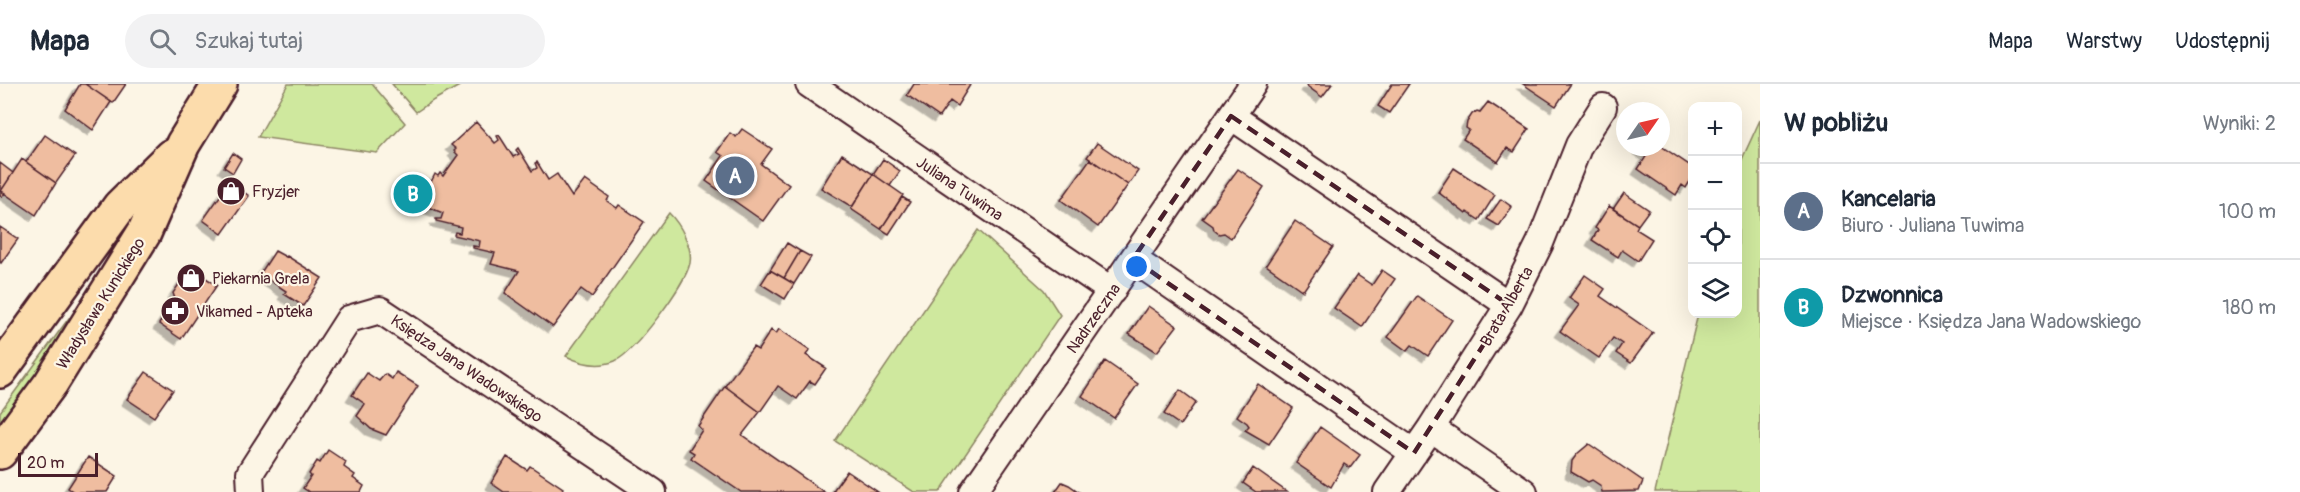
<!DOCTYPE html>
<html lang="pl">
<head>
<meta charset="utf-8">
<style>
  body { margin:0; font-family:Pangolin,sans-serif; background:#f2f2f3; color:#1f2937 }
  .controls { position:absolute; right:18px; top:18px; display:grid; overflow:hidden; border-radius:12px; box-shadow:0 6px 24px #0002 }
  .controls button { width:54px; height:54px; display:grid; place-items:center; padding:0; border:0; border-bottom:2px solid #e0e1e3; background:#fff; color:#1f2937; font:30px sans-serif }
  .compass { position:absolute; left:1616px; top:18px; width:54px; height:54px; border-radius:50%; background:#fff; box-shadow:0 6px 24px #0002; rotate:56deg }
  .scale { position:absolute; left:18px; bottom:15px; width:80px; box-sizing:border-box; padding-left:6px; border:3px solid #4a1f2b; border-top:0; font-size:16px; line-height:21px; white-space:nowrap; color:#4a1f2b; -webkit-text-stroke:4px #fcf5e5; paint-order:stroke }
  .you { position:absolute; left:1137px; top:183px; width:21px; height:21px; margin:-15px; border:4px solid #fff; border-radius:50%; background:#1a73e8; box-shadow:0 0 0 9px #1a73e833 }
  .badge { display:grid; place-items:center; width:39px; height:39px; border-radius:50%; background:#0f766e; color:#fff; font-size:20px; font-weight:700 }
  .pin { position:absolute; translate:-50% -50%; border:3px solid #fff; box-shadow:0 2px 6px #0006 }
  .list { margin:0; padding:0; list-style:none }
  h2 { display:flex; justify-content:space-between; align-items:center; height:78px; margin:0; padding:0 24px; font-size:26px }
  h2 small { font-size:20px; font-weight:400; color:#747a83 }
  .list li { display:grid; grid-template-columns:39px 1fr auto; gap:18px; align-items:center; box-sizing:border-box; height:96px; padding:0 24px; border-top:2px solid #e0e1e3 }
  .list b { display:block; font-size:22px; white-space:nowrap }
  .list p { margin:0; font-size:20px; white-space:nowrap; color:#747a83 }
  .list em { font-size:20px; font-style:normal; color:#747a83 }
  .icon { flex:none; width:33px; height:33px; fill:none; stroke:currentColor; stroke-width:2; stroke-linecap:round; stroke-linejoin:round }
  .map { position:relative; flex:none; width:1760px; height:408px; overflow:hidden }
  header { display:flex; align-items:center; gap:36px; box-sizing:border-box; height:84px; padding:0 30px; background:#fff; border-bottom:2px solid #e0e1e3 }
  header strong { font-size:28px }
  nav { display:flex; gap:33px; margin-inline-start:auto; font-size:21px }
  .search { width:420px; height:54px; background:#f2f2f3; display:flex; align-items:center; gap:15px; box-sizing:border-box; padding:0 21px; border-radius:33px; color:#747a83; font-size:22px }
  main { display:flex }
  aside { flex:1; background:#fff }
  .map>svg:first-child { display:block }
</style>
</head>
<body>
<header>
<strong>Mapa</strong>
<div class="search"><svg class="icon" aria-label="search" viewBox="0 0 24 24"><circle cx="10" cy="10" r="6"/><path d="M15 15l6 6"/></svg>Szukaj tutaj</div>
<nav><a>Mapa</a><a>Warstwy</a><a>Udostępnij</a></nav>
</header>
<main>
<div class="map">
<svg width="1760" height="408" viewBox="0 0 1760 408">
  <defs>
    <filter id="shadow"><feDropShadow dx="-5.5" dy="5.5" stdDeviation="0" flood-color="#0004"/></filter>
  </defs>
  <rect width="100%" height="100%" fill="#fcf5e5"/>
  <filter id="ink" filterUnits="userSpaceOnUse"><feTurbulence type="fractalNoise" baseFrequency=".0167" numOctaves="2"/><feDisplacementMap in="SourceGraphic" scale="12" xChannelSelector="R" yChannelSelector="G"/><feConvolveMatrix kernelMatrix="1 2 1 2 8 2 1 2 1" color-interpolation-filters="sRGB"/></filter>
  <g filter="url(#ink)">
    <path fill="#cfe89e" stroke="#8c8464" stroke-width="1.5" d="M288 0H372L405 39 377 69 258 53Z
      M392 0H463L434 16 416 28Z
      M1760 36V408H1655L1698 230H1738V84Z
      M669 129C680 140 693 163 690 179 685 201 635 268 615 277 598 284 582 280 566 272Z
      M978 146 1044 206 1060 231 940 408H914L835 357Z
      M69 234 75 236 0 344V328Z"/>
    <path fill="#efbda0" stroke="#4a1f2b" stroke-width="1.5" filter="url(#shadow)" d="M80 0H85L111 18 93 46 65 25Z
      M85 0H126L113 19Z
      M914 0H968L970 1 957 22 950 17 939 33 907 11Z
      M1308 0H1332L1322 13 1307 2Z
      M1392 0H1409L1389 29 1378 22Z
      M1523 0H1569L1570 1 1556 22Z
      M1488 18 1529 45 1514 68 1507 64 1498 78 1463 55 1469 46 1466 44 1467 38 1472 30 1477 27 1480 28Z
      M476 38 495 59 499 56 497 52 499 51 513 73 519 70 516 66 518 64 532 87 537 84 535 79 537 78 548 96 557 90 572 113 585 96 609 113 607 117 617 124 619 121 644 138 592 213 581 205 553 243 505 209 519 187 491 180 495 169 473 164V162L479 163 480 157 454 151 455 148 460 149 461 143 436 137V135H441L443 129 420 120 435 90 438 92 440 89 443 92 458 71 454 67 456 65 451 61Z
      M742 45 772 65 761 80 789 101 763 137 706 97 723 72 717 68 730 49 736 53Z
      M45 51 75 72 56 99 26 78Z
      M1097 59 1138 87 1128 101 1087 73Z
      M1661 62 1692 83V94L1686 104 1682 101 1676 111 1638 85 1647 71 1639 65 1641 63Z
      M233 69 241 75 233 89 224 83Z
      M842 70 873 90 852 123 821 104Z
      M22 75 56 99 36 131 1 107Z
      M883 75 900 87 890 102 873 90Z
      M1090 75 1128 101 1098 143 1061 116Z
      M0 79 13 89 1 107 5 109 2 113 0 111Z
      M1454 84 1495 111 1479 136 1467 128 1466 130 1438 108Z
      M1238 85 1264 103 1231 154 1224 149 1219 150 1214 146 1213 142 1202 134Z
      M873 90 903 111 881 145 851 125Z
      M230 98 249 112 222 150 203 136Z
      M411 98 424 105 415 122 402 116Z
      M1624 109 1649 126 1638 141 1613 125Z
      M902 113 910 118 889 150 881 145Z
      M1501 115 1512 123 1499 142 1487 135Z
      M1609 122 1638 141 1636 145 1652 155 1638 177 1622 166 1618 173 1592 156 1598 146 1595 144Z
      M1295 137 1333 163 1303 207 1266 181Z
      M0 143 18 155 1 179 0 178Z
      M787 159 800 167 784 194 770 186Z
      M275 167 286 173 287 172 322 194 303 222 284 210 286 207 260 190Z
      M800 167 811 173 794 200 784 194Z
      M190 184 217 201 181 255 159 240 175 215 173 209Z
      M770 186 794 200 785 215 761 200Z
      M1382 186 1395 195 1362 243 1334 224 1357 191 1372 201Z
      M1585 191 1605 205 1600 212 1653 249 1631 279 1616 269 1622 260 1613 254 1599 274 1560 247 1579 221 1569 214Z
      M1417 212 1452 236 1428 272 1412 261 1407 267 1388 253Z
      M1148 222 1177 242 1157 268 1129 250Z
      M779 245 810 266 806 271 826 284 815 300 810 297 797 315 778 302 760 328 725 302 753 263 758 266 771 246 776 250Z
      M1105 277 1138 300 1114 334 1082 312Z
      M146 288 173 306 154 333 127 315Z
      M396 288 418 302 386 351 371 345 357 332 365 320 352 311 367 289 379 297 385 290 392 295Z
      M1258 300 1293 324 1269 360 1245 346 1249 342 1247 339 1237 332Z
      M725 302 760 328 742 351 824 408H741L691 374 694 369 689 366 702 346 698 342Z
      M1180 306 1196 318 1180 341 1164 330Z
      M1320 343 1360 371 1350 384 1344 380 1331 403 1296 379Z
      M1589 360 1643 397 1639 407 1602 408 1601 402 1592 396 1588 398 1571 388 1572 377 1577 370Z
      M328 366 346 378 344 383 355 391 353 394 364 402 361 408H309L303 404 311 392 309 390 317 377 320 379Z
      M88 373 117 392 107 408H74L68 404Z
      M507 373 527 386 530 382 563 404 561 408H504L491 399Z
      M1253 384 1287 408H1256L1243 399Z
      M847 387 878 408H832Z
      M1062 398 1069 401 1079 408H1055Z"/>
    <g fill="none" stroke-linecap="round" stroke-linejoin="round">
      <g stroke="#4a1f2b" stroke-width="30">
        <path id="minor" d="M809 0 1112 207
          M1231 32 1509 221
          M1133 175 1414 369
          M1431 344 1524 408
          M251 408 250 389 349 235 380 226 653 408
          M973 408 1253 0
          M1387 408 1431 344 1509 221 1540 159 1579 61 1603 23"/>
      </g>
      <g stroke="#4a1f2b" stroke-width="38">
        <path id="primary" d="M0 287 120 122 171 72
          M0 368 51 299 144 149 183 60 220 0"/>
      </g>
      <use href="#minor" stroke="#fcf5e5" stroke-width="26"/>
      <use href="#primary" stroke="#fcdcac" stroke-width="33"/>
    </g>
  </g>
  <path fill="none" stroke="#4a1f2b" stroke-width="4.5" stroke-dasharray="12 8" stroke-linejoin="round" d="M1231 32 1509 221 1414 369 1133 175Z"/>
  <defs>
    <g id="shop-disc" transform="scale(1.5)"><circle r="9.5" fill="#4a1f2b" stroke="#fcf5e5"/><path d="M-5-2.5h2.3a2.7 3.5 0 0 1 5.4 0H5L5.5 6h-11ZM-1.5-2.5h3a1.5 2.3 0 0 0-3 0Z" fill="#fff"/></g>
    <g id="pharmacy-disc" transform="scale(1.5)"><circle r="9.5" fill="#4a1f2b" stroke="#fcf5e5"/><path d="M-2-6h4v4h4v4h-4v4h-4v-4h-4v-4h4Z" fill="#fff"/></g>
  </defs>
  <g fill-rule="evenodd">
    <use href="#shop-disc" x="231" y="107"/>
    <use href="#shop-disc" x="191" y="194"/>
    <use href="#pharmacy-disc" x="175" y="227"/>
  </g>
  <g text-anchor="middle" stroke-width="4.5" stroke-linejoin="round" paint-order="stroke">
    <g font-size="16" fill="#4a1f2b" stroke="#fcf5e5">
      <text transform="translate(960 104) rotate(34)" y="6">Juliana Tuwima</text>
      <text transform="translate(100 219) rotate(-58)" y="6">Władysława Kunickiego</text>
      <text transform="translate(1506 222) rotate(-60)" y="6">Brata Alberta</text>
      <text transform="translate(1093 234) rotate(-55)" y="6">Nadrzeczna</text>
      <text transform="translate(467 284) rotate(34)" y="6">Księdza Jana Wadowskiego</text>
    </g>
    <g font-size="16" fill="#4a1f2b" stroke="#fcf5e5" text-anchor="start">
      <text x="252" y="113">Fryzjer</text>
      <text x="212" y="200">Piekarnia Grela</text>
      <text x="196" y="233">Vikamed - Apteka</text>
    </g>
  </g>
</svg>
<div class="controls">
<button>+</button>
<button>−</button>
<button><svg class="icon" aria-label="locate" viewBox="0 0 24 24"><circle cx="12" cy="12" r="6"/><path d="M12 2v4M12 18v4M2 12h4M18 12h4"/></svg></button>
<button><svg class="icon" aria-label="layers" viewBox="0 0 24 24"><path d="M12 4l9 5-9 5-9-5zM3 14l9 5 9-5"/></svg></button>
</div>
<svg class="compass" viewBox="-18 -18 36 36"><path d="M0-13l5 13h-10z" fill="#e53935"/><path d="M0 13l5-13h-10z" fill="#747a83"/></svg>
<div class="scale">20 m</div>
<div class="you"></div>
<div class="pin badge" style="left:735px;top:92px;background:#5c6f8a">A</div>
<div class="pin badge" style="left:413px;top:110px;background:#0f9aa8">B</div>
</div>
<aside>
<h2>W pobliżu<small>Wyniki: 2</small></h2>
<ul class="list">
<li><span class="badge" style="background:#5c6f8a">A</span><div><b>Kancelaria</b><p>Biuro · Juliana Tuwima</p></div><em>100 m</em></li>
<li><span class="badge" style="background:#0f9aa8">B</span><div><b>Dzwonnica</b><p>Miejsce · Księdza Jana Wadowskiego</p></div><em>180 m</em></li>
</ul>
</aside>
</main>
</body>
</html>
